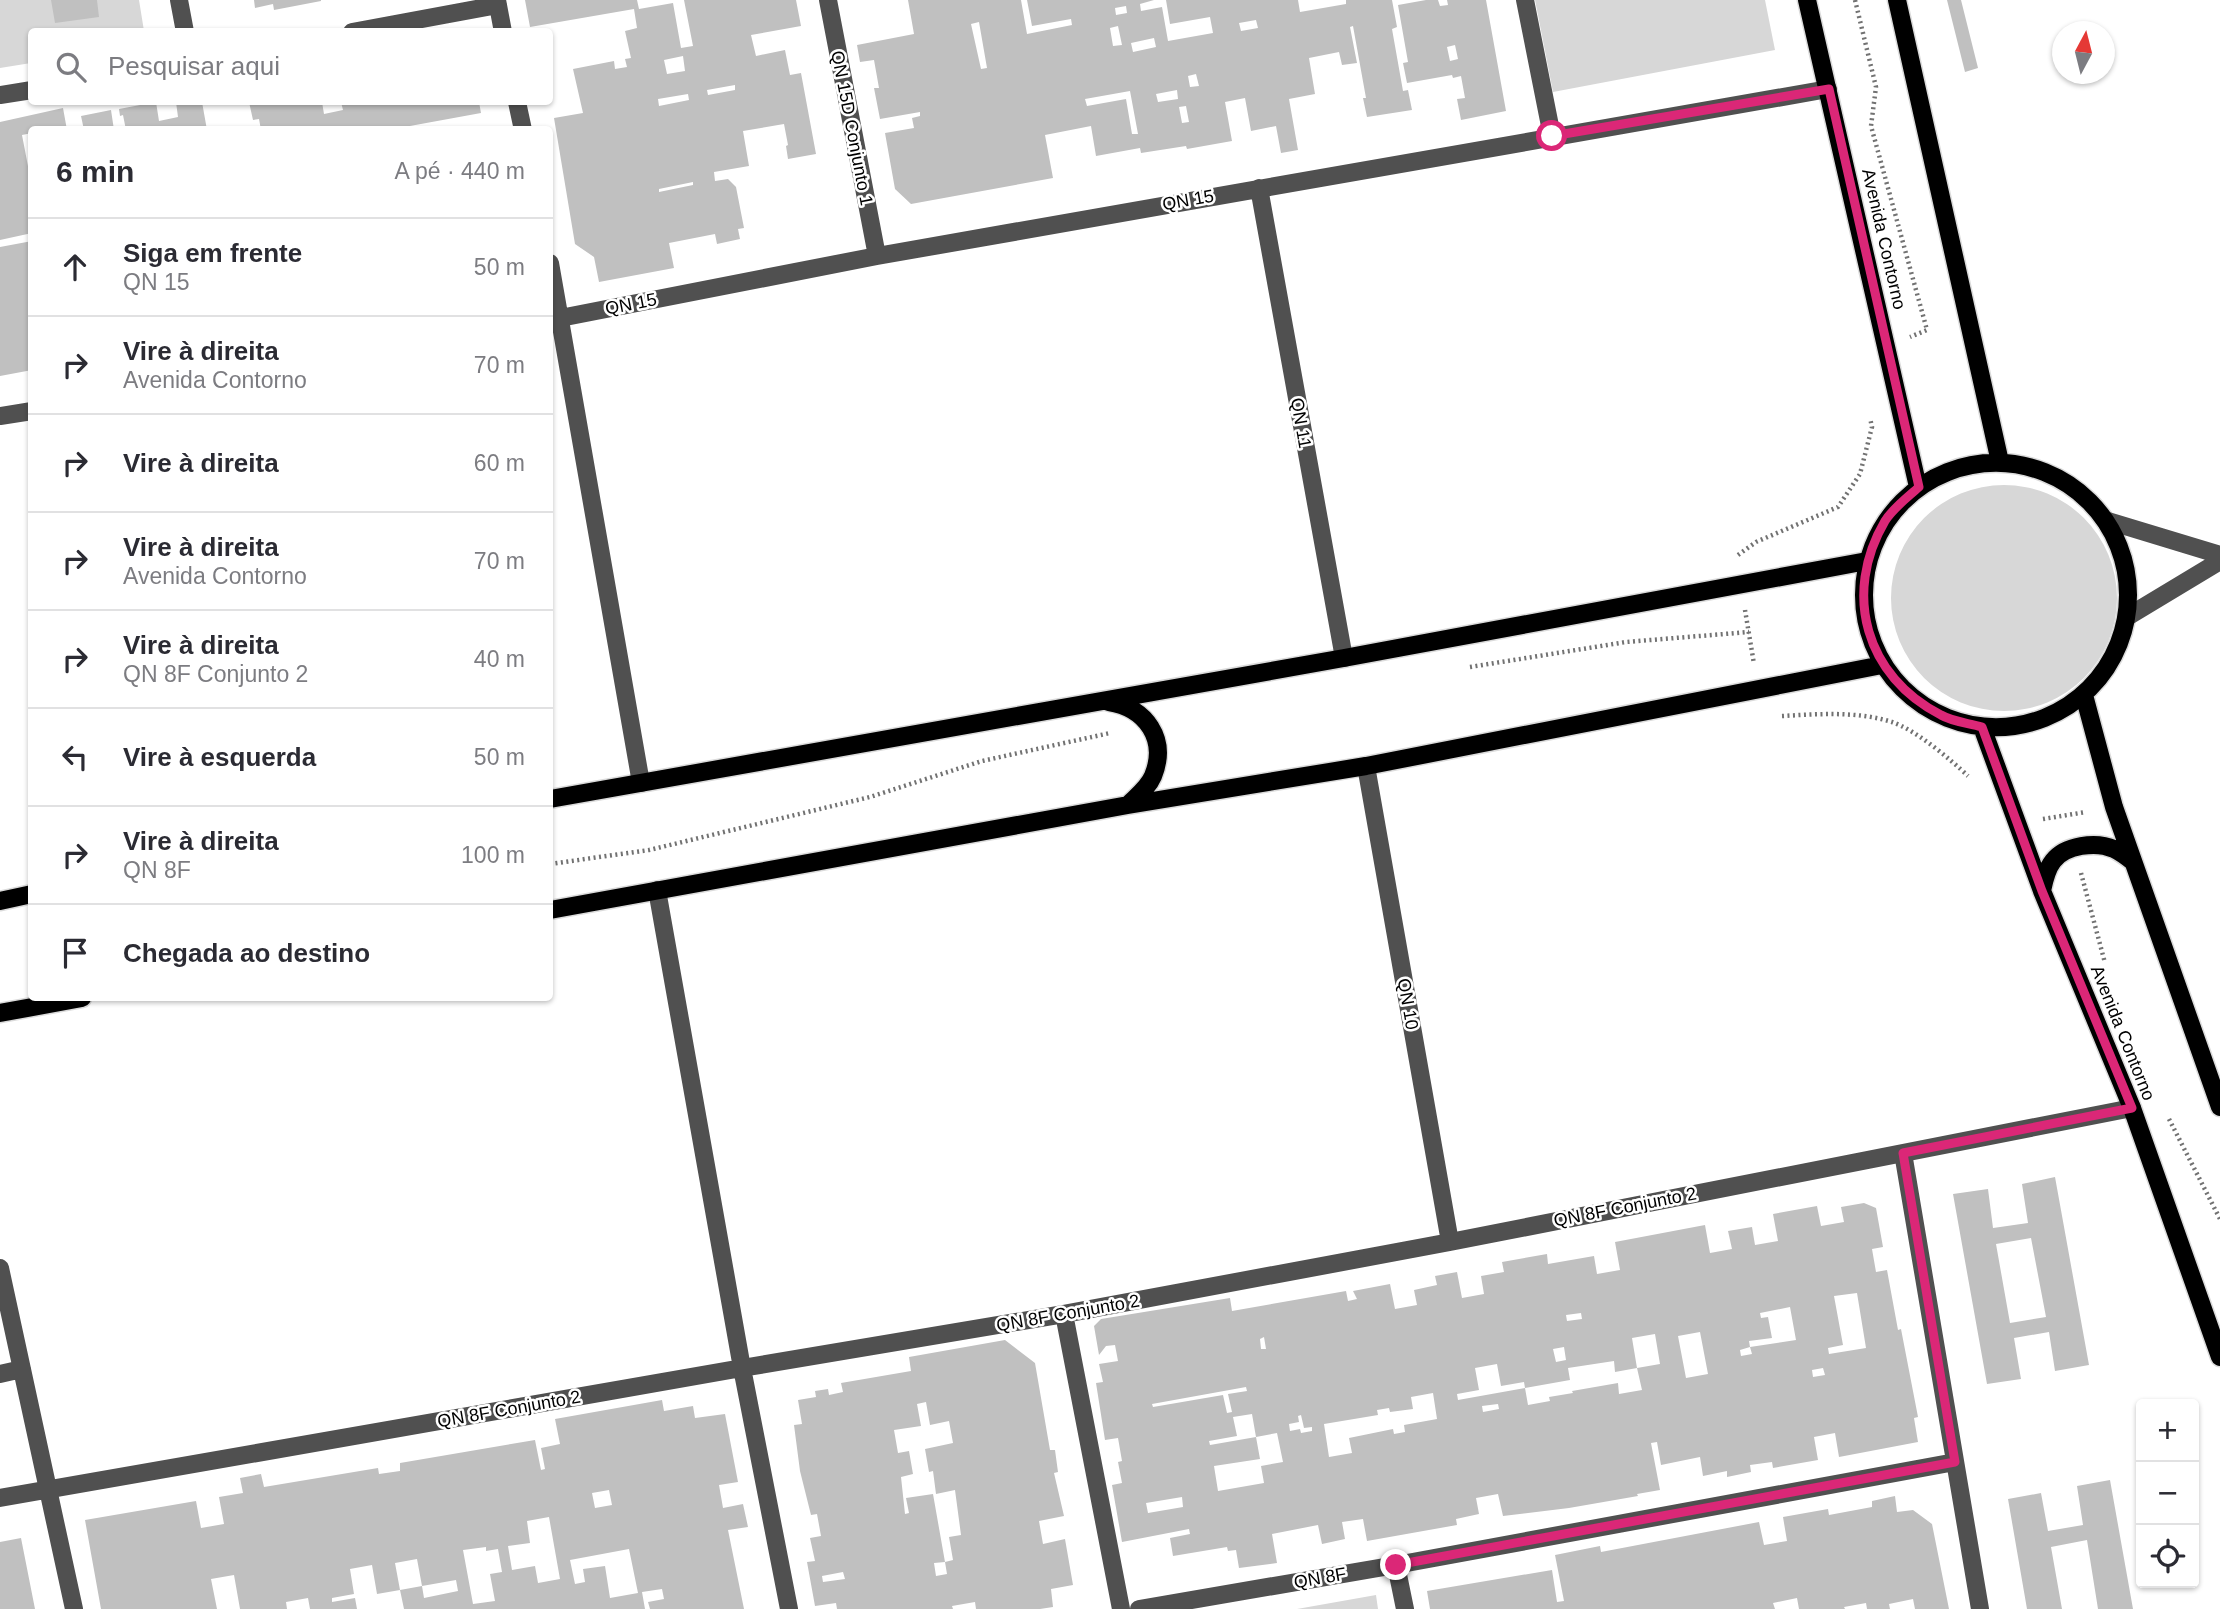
<!DOCTYPE html>
<html lang="pt">
<head>
<meta charset="utf-8">
<style>
  body { margin:0; font-family:Arial,sans-serif; background:#f7f7f7; color:#2b2b33 }
  .controls { position:absolute; right:21px; bottom:21px; display:grid; overflow:hidden; border-radius:7px; box-shadow:0 2px 5px #0004 }
  .controls button { width:63px; height:63px; display:grid; place-items:center; padding:0; border:0; border-bottom:2px solid #e1e1e2; background:#fff; color:#2b2b33; font:35px sans-serif }
  .compass { position:absolute; left:2052px; top:21px; width:63px; height:63px; border-radius:50%; background:#fff; box-shadow:0 2px 5px #0004; rotate:7deg }
  .stop { position:absolute; width:21px; height:21px; margin:-16px; border:5px solid #db2777; border-radius:50%; background:#fff }
  .stop.end { background:#db2777; border-color:#fff; box-shadow:0 2px 7px #0008 }
  .list { margin:0; padding:0; list-style:none }
  h2 { display:flex; justify-content:space-between; align-items:center; height:91px; margin:0; padding:0 28px; font-size:30px }
  h2 small { font-size:23px; font-weight:400; color:#7c7c81 }
  .list li { display:grid; grid-template-columns:46px 1fr auto; gap:21px; align-items:center; box-sizing:border-box; height:98px; padding:0 28px; border-top:2px solid #e1e1e2 }
  .list b { display:block; font-size:26px; white-space:nowrap }
  .list p { margin:0; font-size:23px; white-space:nowrap; color:#7c7c81 }
  .list em { font-size:23px; font-style:normal; color:#7c7c81 }
  .icon { flex:none; width:38px; height:38px; fill:none; stroke:currentColor; stroke-width:2; stroke-linecap:round; stroke-linejoin:round }
  .map { position:relative; flex:none; width:2220px; height:1609px; overflow:hidden }
  .search { position:absolute; background:#fff; box-shadow:0 2px 5px #0004; left:28px; top:28px; width:525px; height:77px; display:flex; align-items:center; gap:18px; box-sizing:border-box; padding:0 24px; border-radius:7px; color:#7c7c81; font-size:26px }
  .panel { position:absolute; background:#fff; box-shadow:0 2px 5px #0004; left:28px; top:126px; width:525px; height:875px; border-radius:7px }
  .map>svg:first-child { display:block }
</style>
</head>
<body>
<div class="map">
<svg width="2220" height="1609" viewBox="0 0 2220 1609">
  <rect width="100%" height="100%" fill="#fff"/>
  <path fill="#d7d7d7" d="M0 0H139L144 31 32 32 31 63 0 68Z
    M1535 0H1765L1775 50 1553 92Z
    M1891 598a113 113 0 1 1 226 0a113 113 0 1 1-226 0Z
    M1376 1595 1378 1609H1297Z"/>
  <path fill="#c0c0c0" fill-rule="evenodd" d="M51 0H97L99 17 55 23Z
    M254 0H321V1L274 10 273 4 255 8Z
    M525 0H637L639 9 673 3 681 48 693 46 684 0H796L801 26 751 35 756 56 785 50 790 75 801 73 816 154 788 159 786 146 788 145 784 124 743 131 749 166 714 172 715 181 728 179 736 187 744 228 738 229 740 239 717 244 715 234 669 243 674 268 599 282 594 257 575 244 554 118 583 113 573 69 614 61 615 69 627 67 625 59 631 58 625 31 637 28 634 9 530 27ZM683 56 685 71 667 74 664 60ZM735 85V90L708 95 707 90ZM688 94 689 100 659 106 658 99ZM693 182V185L659 192V189Z
    M908 0H1021L1027 34 1072 25 1071 19 1032 26 1027 0H1154L1140 4 1141 11 1162 7 1168 41 1213 33 1210 17 1170 24 1166 0H1298L1300 12 1346 4V0H1392L1397 27 1392 29 1403 91 1408 90 1412 110 1367 117 1363 98H1366L1353 26 1350 27 1357 63 1342 65 1339 52 1309 58 1315 94 1289 99 1298 150 1281 153 1276 126 1251 131 1245 98 1225 102 1232 141 1187 149 1186 146 1141 153 1140 148 1096 156 1091 126 1045 135 1053 178 911 204 895 189 885 133 914 128 912 118 920 116V112L880 119 874 88H879L874 60 860 62 857 45 914 34ZM1126 6 1127 13 1116 15 1115 8ZM1256 20 1258 28 1241 31 1239 23ZM979 22 987 68 981 69 971 24ZM1118 26 1122 45 1113 46 1110 28ZM1154 38 1156 47 1133 52 1131 43ZM1196 74 1199 86 1190 87 1188 76ZM1177 90 1178 99 1158 102 1156 94ZM1130 91 1138 134H1132L1126 99 1087 106 1085 99ZM1186 106 1189 122 1182 123 1179 107Z
    M1426 0H1438L1440 6 1448 5 1447 0H1486L1506 111 1461 120 1457 99 1465 98 1461 76 1453 78 1452 75 1407 83 1403 63 1408 62 1398 5ZM1455 45 1458 59 1450 61 1447 47Z
    M1947 0H1961L1978 68 1965 72Z
    M156 102 159 121 178 117 176 102H202L207 130H126L123 115 120 116 119 109Z
    M249 102H322L324 114 343 110 341 102H479L481 113 388 130H261L259 119 253 120Z
    M63 108 67 130H32V133L22 135 32 187V233L0 240V122Z
    M111 110 114 130H84L81 116Z
    M32 241V370L0 376V247Z
    M2055 1177 2089 1365 2055 1371 2049 1332 2014 1338 2021 1379 1987 1384 1953 1194 1988 1189 1993 1228 2028 1223 2022 1184ZM2031 1238 2046 1317 2010 1323 1996 1244Z
    M1864 1203 1876 1208 1883 1247 1872 1249 1876 1272 1887 1270 1898 1330 1901 1329 1918 1417 1914 1418 1918 1442 1839 1457 1835 1433 1814 1437 1818 1460 1773 1468 1772 1462 1750 1465 1751 1472 1727 1477V1471L1703 1476 1700 1457 1661 1465 1657 1442 1651 1443 1660 1490 1637 1494 1638 1496 1569 1508 1503 1516 1498 1494 1476 1498 1479 1514 1456 1519 1457 1525 1367 1541 1363 1519 1342 1522 1345 1539 1322 1544 1318 1525 1272 1534 1277 1563 1239 1568 1236 1550 1228 1551 1227 1547 1173 1556 1170 1538 1190 1534 1189 1529 1122 1542 1112 1485 1122 1483 1118 1462 1122 1461 1118 1438 1105 1440 1096 1383 1103 1382 1099 1364 1118 1361 1115 1345 1106 1346 1099 1355 1094 1326 1101 1319 1230 1298 1232 1311 1346 1291 1348 1301 1357 1299 1353 1291 1390 1284 1395 1309 1417 1305 1414 1290 1437 1285 1435 1276 1457 1272 1462 1298 1484 1294 1481 1276 1504 1272 1502 1262 1547 1254 1548 1264 1594 1256 1597 1274 1620 1270 1615 1242 1705 1225 1710 1253 1732 1249 1728 1231 1752 1227 1755 1245 1778 1241 1773 1214 1817 1206 1821 1226 1844 1222 1841 1207ZM1857 1293 1866 1348 1829 1354 1828 1348 1843 1345 1834 1296ZM1790 1307 1796 1340 1750 1347 1752 1354 1741 1356 1740 1350 1750 1347 1749 1341 1772 1338 1768 1317 1761 1318 1760 1313ZM1581 1313 1582 1319 1567 1321 1566 1315ZM1700 1332 1708 1374 1686 1378 1678 1336ZM1655 1334 1660 1364 1637 1368 1642 1390 1619 1394 1618 1383 1572 1391 1573 1393 1549 1397 1550 1401 1528 1405 1525 1388 1458 1400 1457 1394 1479 1390 1475 1368 1497 1364 1501 1386 1524 1382 1525 1388 1570 1380 1568 1368 1614 1361 1615 1372 1637 1368 1632 1338ZM1264 1337 1266 1349H1261L1260 1339ZM1564 1347 1566 1360 1556 1362 1553 1349ZM1823 1368 1825 1375 1813 1377 1812 1370ZM1246 1387 1247 1391 1228 1394 1232 1412 1227 1413 1223 1395 1153 1407 1152 1404ZM1433 1393 1437 1419 1404 1425 1405 1432 1394 1434 1393 1429 1349 1438 1352 1453 1329 1457 1324 1424 1378 1415 1377 1410 1389 1408 1390 1412 1413 1409 1411 1397ZM1498 1404 1499 1409 1483 1412 1482 1406ZM1252 1414 1256 1437 1277 1433 1283 1462 1261 1466 1264 1483 1218 1491 1214 1466 1260 1459 1256 1437 1210 1445 1209 1441 1237 1436 1233 1417ZM1301 1415 1304 1428 1312 1427V1431L1301 1433 1300 1429 1290 1431 1289 1424 1299 1422 1298 1416ZM1182 1497 1183 1507 1148 1513 1146 1503Z
    M1005 1340 1035 1363 1050 1450H1055L1058 1472 1054 1473 1064 1516 1039 1521 1043 1544 1065 1539 1073 1585 1051 1589 1053 1607 1040 1609H976L975 1602 952 1606 953 1609H837L836 1603 815 1606 807 1562 815 1561 810 1538 821 1536 817 1514 811 1515 800 1471 794 1425 802 1424 798 1400 816 1397 815 1391 828 1389 829 1395 843 1392 841 1383 911 1371 909 1357ZM926 1402 930 1425 949 1421 953 1443 925 1449 929 1472 933 1471 936 1494 955 1490 961 1535 949 1537 953 1560 945 1562 947 1574 936 1576 934 1563 945 1562 933 1494 906 1498 909 1513 905 1514 901 1477 913 1474 909 1451 898 1453 894 1430 921 1426 917 1404ZM843 1572 845 1579 823 1582 822 1576Z
    M662 1400 664 1411 693 1406 695 1418 725 1414 738 1482 719 1485 723 1508 743 1504 748 1527 728 1530 744 1609H650L648 1602 664 1599 662 1589 642 1592 645 1609H404L400 1590 422 1586 417 1559 395 1563 400 1590 377 1594 372 1565 350 1569 354 1594 332 1598V1602L355 1598 357 1609H310L308 1598 286 1602 287 1609H240L234 1575 211 1579 217 1609H101L85 1520 196 1501 201 1528 224 1524 219 1497 243 1493 240 1478 261 1474 264 1487 378 1468 379 1474 400 1471V1463L535 1440 541 1470 545 1469 541 1448 560 1444 555 1419ZM609 1490 612 1505 595 1508 592 1493ZM549 1517 560 1579 538 1583 535 1566 512 1570 508 1546 530 1543 527 1521ZM486 1547V1551L498 1549 502 1572 490 1574 495 1601 473 1604 463 1550ZM629 1549 638 1593 610 1598 605 1566 583 1569 585 1582 575 1584 570 1560ZM456 1580 458 1591 424 1598 422 1586Z
    M2110 1480 2133 1609H2098L2087 1540 2051 1547 2062 1609H2027L2008 1499 2041 1493 2048 1531 2083 1525 2077 1486Z
    M1895 1496 1897 1512 1913 1510 1932 1524 1949 1609H1915L1913 1599 1889 1604 1890 1609H1867L1866 1603 1844 1607 1845 1609H1799L1797 1598 1773 1603 1775 1609H1430L1427 1591 1552 1570 1557 1602 1564 1601 1555 1555 1600 1546 1601 1552 1759 1522 1764 1545 1787 1541 1783 1517 1828 1509 1829 1515 1872 1507V1501Z
    M21 1538 35 1609H0V1542Z"/>
  <g fill="none" stroke-linecap="round" stroke-linejoin="round">
    <g stroke="#dbdbdb" stroke-width="21">
      <path id="major" d="M1807 0 1918 487
        M1897 0 2000 462
        M1864 595a132 132 0 1 1 264 0a132 132 0 1 1-264 0Z
        M2084 695 2114 807 2220 1107
        M1109 702C1146 708 1168 739 1153 776 1148 788 1137 796 1128 805
        M1982 727 2042 891 2132 1108 2220 1357
        M550 799 1344 658 1867 561
        M2042 891C2044 881 2046 870 2053 861 2065 845 2096 841 2114 849 2120 852 2127 857 2132 861
        M0 901 32 894
        M550 910 1128 805 1366 766 1882 665
        M0 1013 82 998"/>
    </g>
    <path stroke="#727272" stroke-width="4.5" stroke-dasharray="2 3.5" stroke-linecap="butt" d="M1855 0 1876 87 1871 126 1927 330 1910 337
      M1738 555 1756 542 1838 507 1860 474 1872 427 1870 418
      M1745 610 1754 664
      M1470 667 1626 642 1749 632
      M1782 716C1819 714 1857 711 1892 722 1916 730 1950 759 1968 776
      M2043 819 2086 812
      M550 864 649 850 870 797 982 761 1110 733
      M2081 873 2105 963
      M2169 1119 2220 1219"/>
    <path stroke="#505050" stroke-width="18" d="M179 0 185 32
      M497 0 503 32
      M828 0 877 256
      M1525 0 1552 136
      M352 32 498 5
      M0 95 32 90
      M517 102 523 130
      M1259 188 1344 658
      M550 263 641 783
      M550 320 877 256 1828 89
      M0 416 32 411
      M2105 520 2220 555
      M2127 617 2220 561
      M1366 766 1450 1242
      M657 890 742 1368 789 1609
      M1903 1153 1980 1609
      M0 1268 74 1609
      M1064 1314 1121 1609
      M0 1374 22 1369
      M0 1498 742 1368 1064 1314 1450 1242 2132 1108
      M1396 1565 1405 1609
      M1139 1609 1396 1565 1955 1462"/>
    <use href="#major" stroke="#000" stroke-width="18"/>
  </g>
  <g fill="none" stroke-linecap="round" stroke-linejoin="round">
    <path stroke="#db2777" stroke-width="9" d="M1396 1565 1955 1462 1903 1153 2132 1108 2042 891 1982 727C1969 723 1953 722 1941 715 1866 677 1842 594 1885 521 1893 508 1908 497 1919 487L1829 89 1552 136"/>
  </g>
  <g text-anchor="middle" stroke-width="5" stroke-linejoin="round" paint-order="stroke">
    <g font-size="18" fill="#000" stroke="#fff">
      <text transform="translate(852 128) rotate(79)" y="6">QN 15D Conjunto 1</text>
      <text transform="translate(1188 200) rotate(-10)" y="6">QN 15</text>
      <text transform="translate(1884 239) rotate(77)" y="6">Avenida Contorno</text>
      <text transform="translate(631 304) rotate(-11)" y="6">QN 15</text>
      <text transform="translate(1301 423) rotate(80)" y="6">QN 11</text>
      <text transform="translate(1408 1004) rotate(80)" y="6">QN 10</text>
      <text transform="translate(2123 1033) rotate(68)" y="6">Avenida Contorno</text>
      <text transform="translate(1625 1207) rotate(-11)" y="6">QN 8F Conjunto 2</text>
      <text transform="translate(1068 1313) rotate(-10)" y="6">QN 8F Conjunto 2</text>
      <text transform="translate(509 1409) rotate(-10)" y="6">QN 8F Conjunto 2</text>
      <text transform="translate(1320 1578) rotate(-10)" y="6">QN 8F</text>
    </g>
  </g>
</svg>
<div class="controls">
<button>+</button>
<button>−</button>
<button><svg class="icon" aria-label="locate" viewBox="0 0 24 24"><circle cx="12" cy="12" r="6"/><path d="M12 2v4M12 18v4M2 12h4M18 12h4"/></svg></button>
</div>
<svg class="compass" viewBox="-18 -18 36 36"><path d="M0-13l5 13h-10z" fill="#e53935"/><path d="M0 13l5-13h-10z" fill="#7c7c81"/></svg>
<div class="stop" style="left:1552px;top:136px"></div>
<div class="stop end" style="left:1396px;top:1565px"></div>
<div class="search"><svg class="icon" aria-label="search" viewBox="0 0 24 24"><circle cx="10" cy="10" r="6"/><path d="M15 15l6 6"/></svg>Pesquisar aqui</div>
<section class="panel">
<h2>6 min<small>A pé · 440 m</small></h2>
<ul class="list">
<li><svg class="icon" aria-label="ahead" viewBox="0 0 24 24"><path d="M12 20V5M6 11l6-6 6 6"/></svg><div><b>Siga em frente</b><p>QN 15</p></div><em>50 m</em></li>
<li><svg class="icon" aria-label="right" viewBox="0 0 24 24"><path d="M7 20v-9h11M14 6l5 5-5 5"/></svg><div><b>Vire à direita</b><p>Avenida Contorno</p></div><em>70 m</em></li>
<li><svg class="icon" aria-label="right" viewBox="0 0 24 24"><path d="M7 20v-9h11M14 6l5 5-5 5"/></svg><div><b>Vire à direita</b></div><em>60 m</em></li>
<li><svg class="icon" aria-label="right" viewBox="0 0 24 24"><path d="M7 20v-9h11M14 6l5 5-5 5"/></svg><div><b>Vire à direita</b><p>Avenida Contorno</p></div><em>70 m</em></li>
<li><svg class="icon" aria-label="right" viewBox="0 0 24 24"><path d="M7 20v-9h11M14 6l5 5-5 5"/></svg><div><b>Vire à direita</b><p>QN 8F Conjunto 2</p></div><em>40 m</em></li>
<li><svg class="icon" aria-label="left" viewBox="0 0 24 24"><path d="M17 20v-9H6M10 6l-5 5 5 5"/></svg><div><b>Vire à esquerda</b></div><em>50 m</em></li>
<li><svg class="icon" aria-label="right" viewBox="0 0 24 24"><path d="M7 20v-9h11M14 6l5 5-5 5"/></svg><div><b>Vire à direita</b><p>QN 8F</p></div><em>100 m</em></li>
<li><svg class="icon" aria-label="arrive" viewBox="0 0 24 24"><path d="M6 21V4h12l-3 4 3 4H6"/></svg><div><b>Chegada ao destino</b></div></li>
</ul>
</section>
</div>
</body>
</html>
